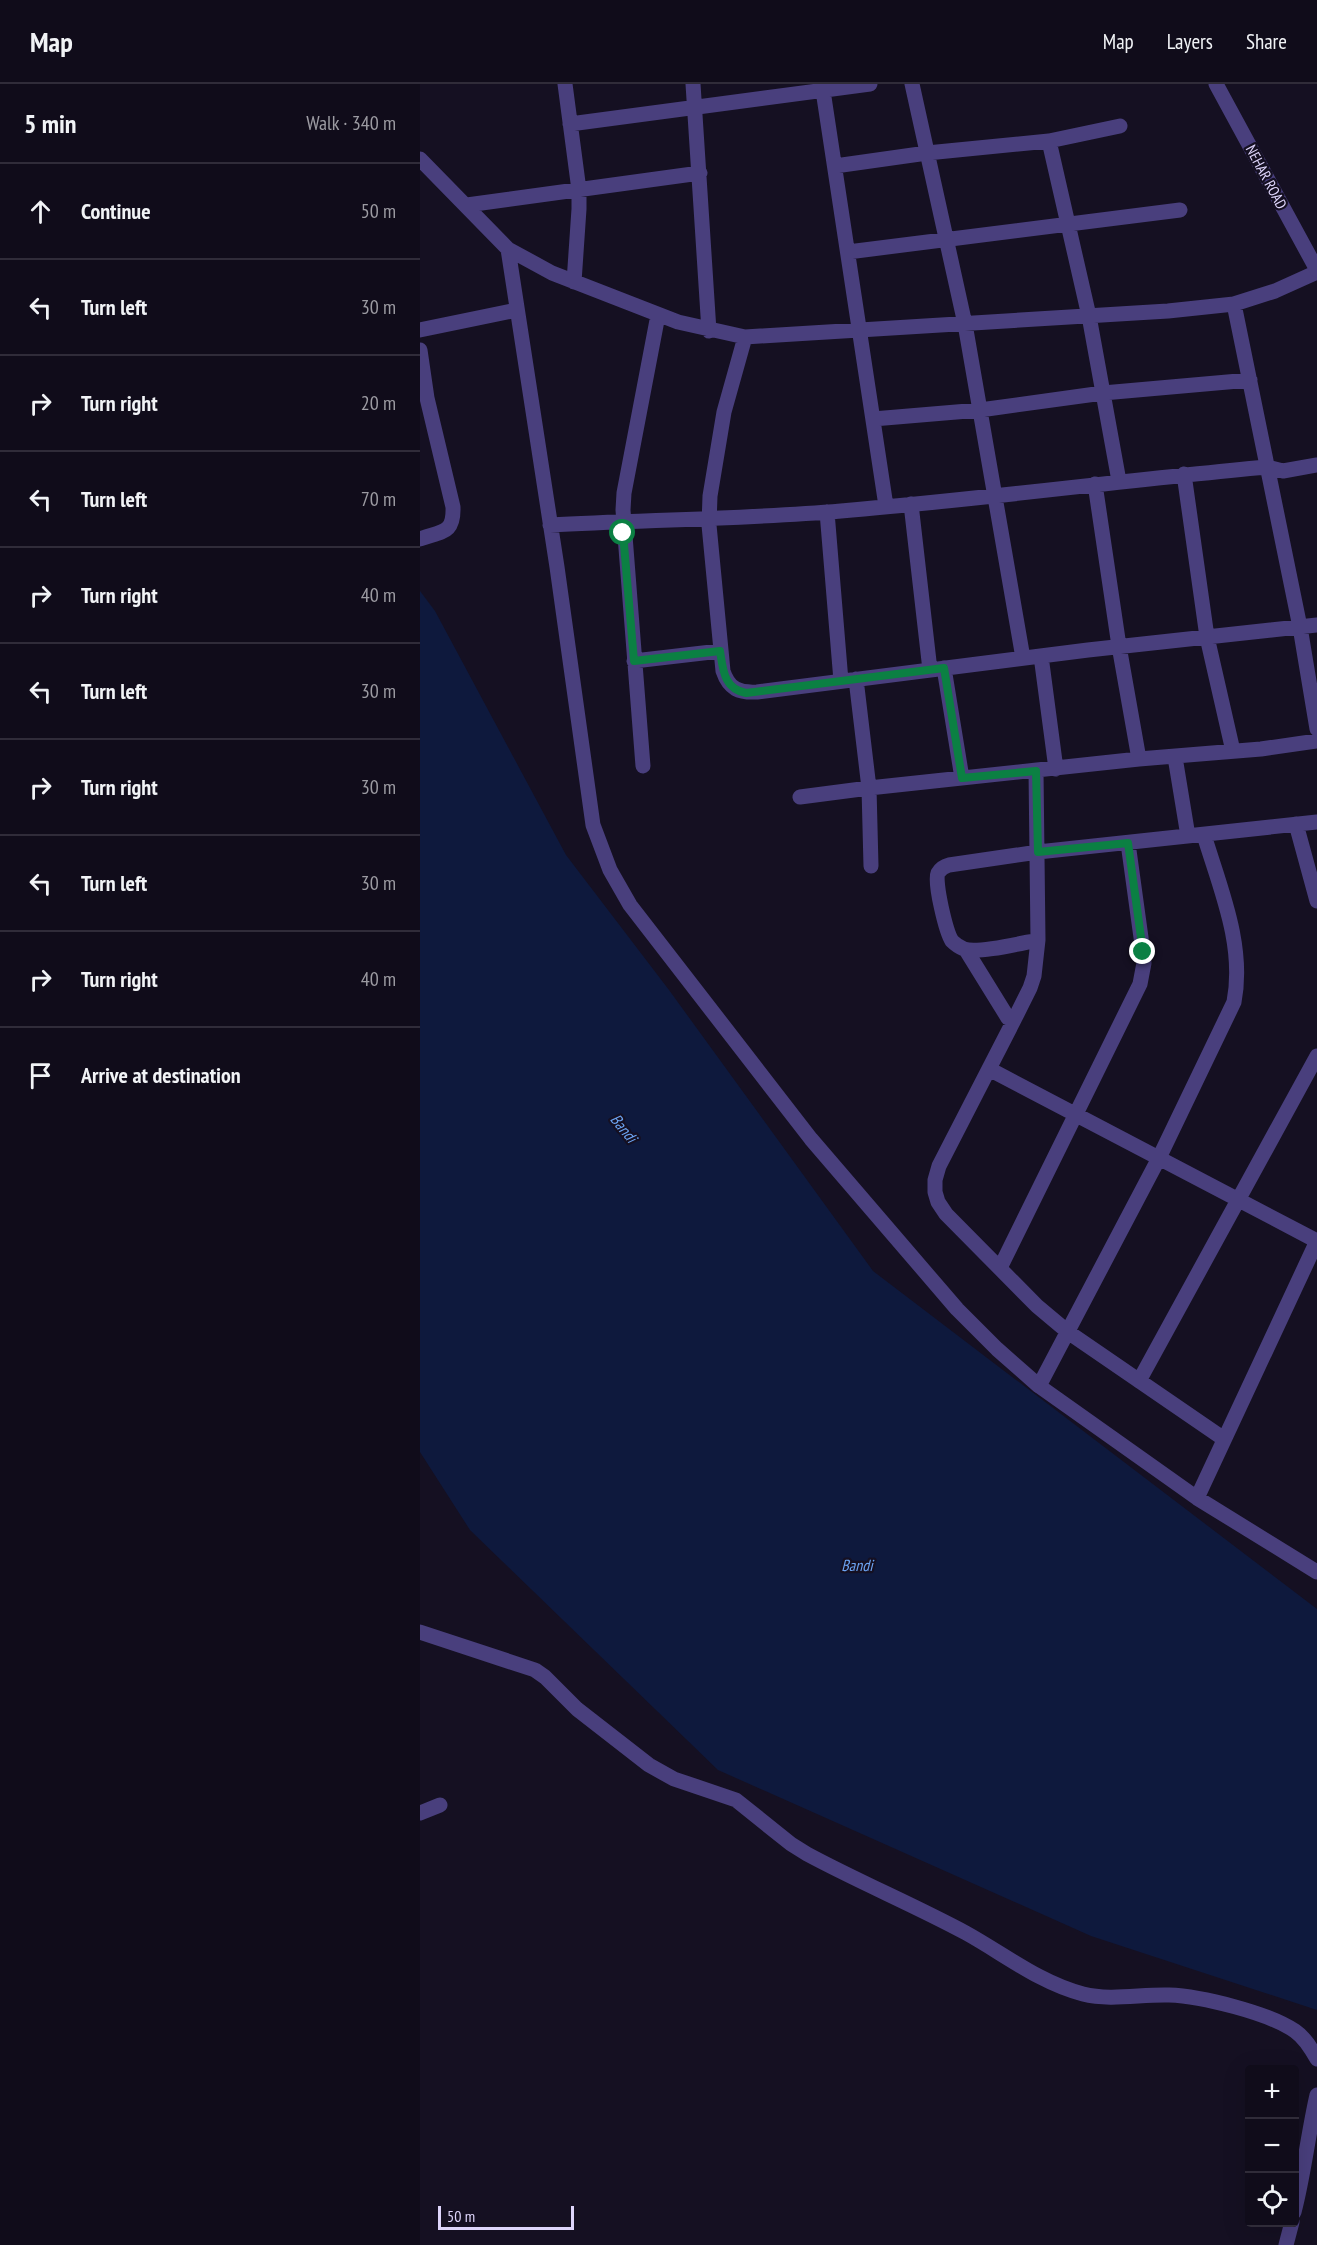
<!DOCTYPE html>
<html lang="en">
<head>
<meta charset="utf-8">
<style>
  body { margin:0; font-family:"PT Sans Narrow",sans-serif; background:#1e1a27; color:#f1f3f6 }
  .controls { position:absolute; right:18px; bottom:18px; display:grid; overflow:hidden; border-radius:6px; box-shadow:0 6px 24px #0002 }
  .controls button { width:54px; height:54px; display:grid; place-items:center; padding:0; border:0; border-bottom:2px solid #302c39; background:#100c1a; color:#f1f3f6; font:30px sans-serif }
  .scale { position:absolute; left:18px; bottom:15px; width:136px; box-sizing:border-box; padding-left:6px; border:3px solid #ded5fb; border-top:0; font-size:16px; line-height:21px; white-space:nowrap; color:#ded5fb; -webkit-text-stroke:4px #151022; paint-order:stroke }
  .stop { position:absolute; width:18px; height:18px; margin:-14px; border:4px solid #0b8043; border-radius:50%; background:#fff }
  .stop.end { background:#0b8043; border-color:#fff; box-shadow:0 2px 6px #0008 }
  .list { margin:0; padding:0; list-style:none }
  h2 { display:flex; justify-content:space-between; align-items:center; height:78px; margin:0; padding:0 24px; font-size:26px }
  h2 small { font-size:20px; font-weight:400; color:#9c9ba2 }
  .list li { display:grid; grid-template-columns:39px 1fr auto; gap:18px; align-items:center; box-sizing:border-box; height:96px; padding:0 24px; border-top:2px solid #302c39 }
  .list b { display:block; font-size:22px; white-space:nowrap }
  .list em { font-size:20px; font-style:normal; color:#9c9ba2 }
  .icon { flex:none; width:33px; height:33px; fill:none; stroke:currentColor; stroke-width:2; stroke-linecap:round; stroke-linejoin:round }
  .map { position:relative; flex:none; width:897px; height:2161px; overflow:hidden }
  header { display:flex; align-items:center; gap:36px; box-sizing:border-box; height:84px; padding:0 30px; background:#100c1a; border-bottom:2px solid #302c39 }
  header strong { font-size:28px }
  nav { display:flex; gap:33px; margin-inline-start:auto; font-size:21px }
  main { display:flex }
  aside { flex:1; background:#100c1a }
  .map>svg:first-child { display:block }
</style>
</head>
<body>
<header>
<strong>Map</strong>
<nav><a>Map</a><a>Layers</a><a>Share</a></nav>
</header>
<main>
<aside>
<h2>5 min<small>Walk · 340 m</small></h2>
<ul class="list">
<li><svg class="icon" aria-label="ahead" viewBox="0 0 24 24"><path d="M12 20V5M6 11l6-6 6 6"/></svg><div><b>Continue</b></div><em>50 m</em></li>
<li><svg class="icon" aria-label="left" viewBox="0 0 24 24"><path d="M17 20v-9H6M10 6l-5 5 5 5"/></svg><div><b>Turn left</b></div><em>30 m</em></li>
<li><svg class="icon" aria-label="right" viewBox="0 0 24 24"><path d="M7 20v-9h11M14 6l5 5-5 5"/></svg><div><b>Turn right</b></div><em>20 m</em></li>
<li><svg class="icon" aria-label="left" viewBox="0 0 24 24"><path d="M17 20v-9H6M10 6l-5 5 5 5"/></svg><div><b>Turn left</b></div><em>70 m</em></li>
<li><svg class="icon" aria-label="right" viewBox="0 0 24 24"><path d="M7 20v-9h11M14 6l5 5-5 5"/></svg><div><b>Turn right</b></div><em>40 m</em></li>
<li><svg class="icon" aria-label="left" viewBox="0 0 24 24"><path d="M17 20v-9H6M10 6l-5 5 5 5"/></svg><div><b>Turn left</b></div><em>30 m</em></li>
<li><svg class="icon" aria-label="right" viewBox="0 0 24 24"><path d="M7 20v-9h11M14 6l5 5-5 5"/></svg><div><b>Turn right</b></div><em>30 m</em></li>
<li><svg class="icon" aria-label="left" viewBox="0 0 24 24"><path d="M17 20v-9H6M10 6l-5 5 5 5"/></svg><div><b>Turn left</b></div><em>30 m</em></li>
<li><svg class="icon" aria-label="right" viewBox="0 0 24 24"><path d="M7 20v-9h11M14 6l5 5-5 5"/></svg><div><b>Turn right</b></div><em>40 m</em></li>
<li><svg class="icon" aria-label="arrive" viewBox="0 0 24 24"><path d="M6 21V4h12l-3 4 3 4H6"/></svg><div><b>Arrive at destination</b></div></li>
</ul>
</aside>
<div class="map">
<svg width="897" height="2161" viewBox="0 0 897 2161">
  <rect width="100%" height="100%" fill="#151022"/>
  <path fill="#0e193d" d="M0 507 15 527 146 771 249 906 453 1187 897 1525V1926L671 1852 298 1686 50 1446 0 1368Z"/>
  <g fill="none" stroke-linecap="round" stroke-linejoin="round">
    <path stroke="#493f7d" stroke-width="15" d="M145 0 159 106V125L154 198
      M273 0 289 247
      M402 0 466 422
      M492 0 545 240 603 574
      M150 40 450 0
      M629 57 669 232 699 397
      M0 75 88 165 132 189 258 238 325 253 748 227 814 220 855 207 897 188
      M415 82 507 69 629 57 700 42
      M47 121 280 89
      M88 165 137 483 173 741 190 786 210 821 391 1055 537 1225 577 1265 619 1302 777 1414 897 1488
      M428 168 760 126
      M814 220 880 543 897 645
      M0 246 97 226
      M325 253 304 328 290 412 289 441 303 587C309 605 319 609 337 608L668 566 897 541
      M0 266 7 314 33 423C34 450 22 447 0 455
      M453 335 560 326 683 309 830 296
      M764 390 787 553 813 667
      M675 400 699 562 719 675
      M491 420 510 586
      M407 428 421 597
      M130 441C227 436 325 435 421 427 564 415 705 396 847 383L863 387 897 381
      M621 572 636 685
      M214 577 300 567
      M524 584 542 694
      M436 595 449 704 451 782
      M755 673 768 752
      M223 682 203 426 204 409 238 231
      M616 687 618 856 614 892 610 904 594 936 519 1082 515 1096V1108L518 1118 526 1130 617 1222 648 1248 804 1355
      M380 713 449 704 719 675 841 665 897 657
      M876 740 897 817
      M618 856C602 859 557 870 544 865 539 863 535 860 532 857 526 848 514 798 518 789 521 784 525 782 529 781L618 768 897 738
      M546 866 588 934 594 936
      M569 985 897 1157 777 1414
      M580 1184 720 900 724 879 723 868 708 759
      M719 1297 897 972
      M619 1302 739 1074 814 918C825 861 800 804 784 751
      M0 1548 115 1586 125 1593 157 1625 229 1681 254 1695 316 1716 371 1760 387 1770C439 1798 494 1821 546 1849 584 1870 620 1899 663 1910 691 1917 721 1910 749 1911 781 1912 849 1929 875 1947 885 1954 891 1964 897 1975
      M0 1729 20 1721
      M874 2128C884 2090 888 2050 897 2011
      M866 2161 872 2138"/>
    <path stroke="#493f7d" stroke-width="15" d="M796 0 897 186"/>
  </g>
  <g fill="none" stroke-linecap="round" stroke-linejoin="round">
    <path stroke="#0b8043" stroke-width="8" d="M203 449 214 577 300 567C303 586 304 605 326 609L524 584 542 694 616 687 618 768 708 759 723 868"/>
  </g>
  <g text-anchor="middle" stroke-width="4.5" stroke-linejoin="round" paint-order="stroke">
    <g font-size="15" fill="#ded5fb" stroke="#151022">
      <text transform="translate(846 93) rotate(62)" y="5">NEHAR ROAD</text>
    </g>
    <g font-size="16" font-style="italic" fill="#6ca3f2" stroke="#151022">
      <text transform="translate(204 1044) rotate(51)" y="6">Bandi</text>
      <text x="437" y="1487">Bandi</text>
    </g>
  </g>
</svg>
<div class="controls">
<button>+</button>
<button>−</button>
<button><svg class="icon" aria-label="locate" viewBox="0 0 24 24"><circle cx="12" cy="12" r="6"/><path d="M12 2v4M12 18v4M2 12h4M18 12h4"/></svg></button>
</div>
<div class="scale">50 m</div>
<div class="stop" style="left:203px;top:449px"></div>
<div class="stop end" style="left:723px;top:868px"></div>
</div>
</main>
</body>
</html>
